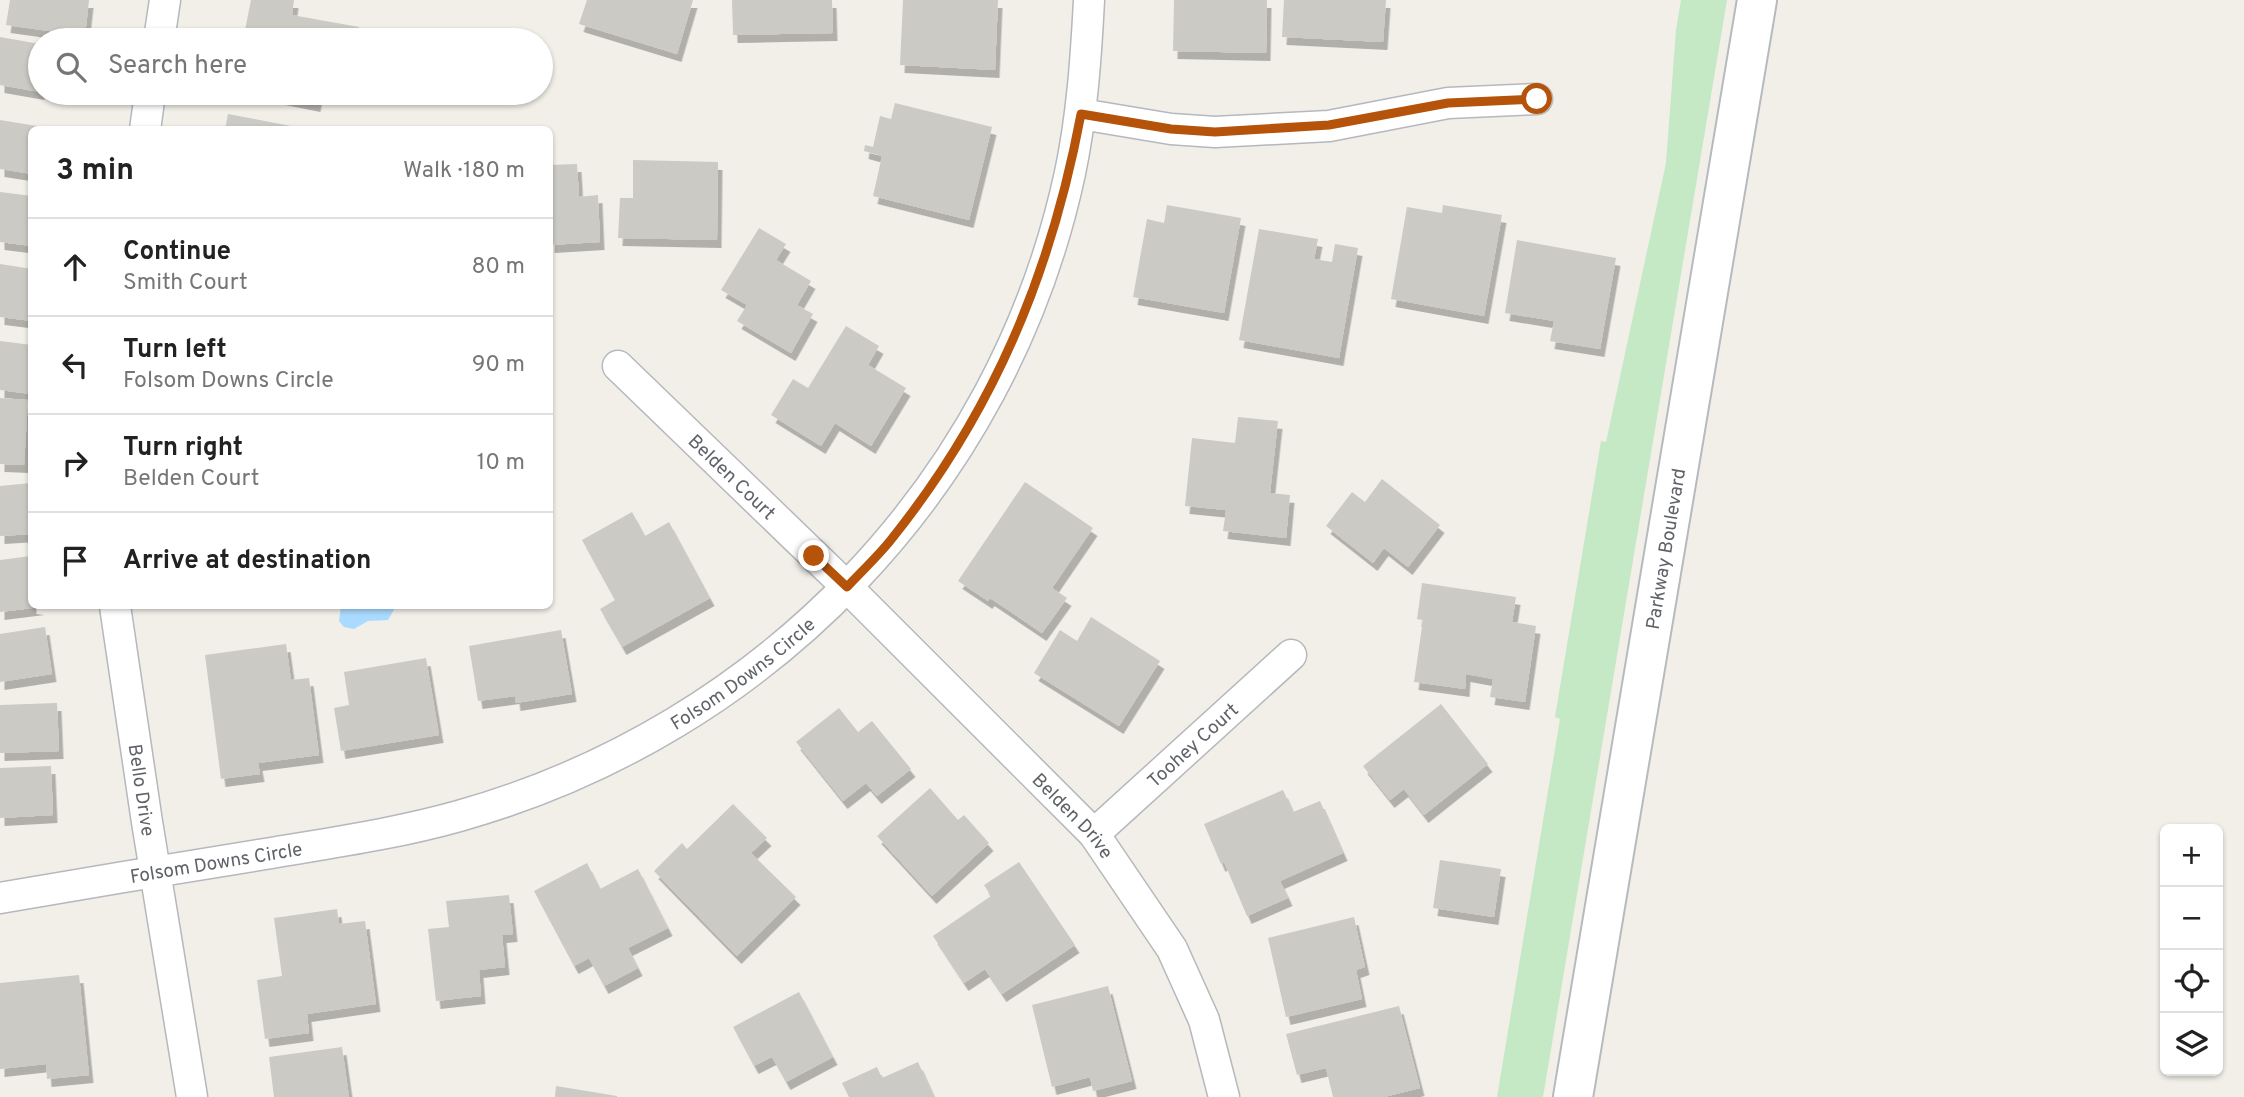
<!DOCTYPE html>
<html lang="en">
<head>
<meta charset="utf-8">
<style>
  body { margin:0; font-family:Overpass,sans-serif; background:#f2f2f2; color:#222 }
  .controls { position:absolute; right:21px; bottom:21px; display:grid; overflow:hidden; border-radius:10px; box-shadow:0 2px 5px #0004 }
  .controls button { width:63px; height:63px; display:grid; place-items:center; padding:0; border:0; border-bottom:2px solid #e0e0e0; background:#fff; color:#222; font:35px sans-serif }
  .stop { position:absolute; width:21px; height:21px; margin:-16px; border:5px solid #b45309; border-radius:50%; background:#fff }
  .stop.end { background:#b45309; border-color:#fff; box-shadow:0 2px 7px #0008 }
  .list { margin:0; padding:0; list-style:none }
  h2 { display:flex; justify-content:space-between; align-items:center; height:91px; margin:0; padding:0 28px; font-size:30px }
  h2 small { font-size:23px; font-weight:400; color:#767676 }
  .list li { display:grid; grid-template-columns:46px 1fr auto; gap:21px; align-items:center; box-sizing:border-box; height:98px; padding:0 28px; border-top:2px solid #e0e0e0 }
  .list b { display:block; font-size:26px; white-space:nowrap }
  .list p { margin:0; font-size:23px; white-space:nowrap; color:#767676 }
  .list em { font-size:23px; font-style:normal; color:#767676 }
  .icon { flex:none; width:38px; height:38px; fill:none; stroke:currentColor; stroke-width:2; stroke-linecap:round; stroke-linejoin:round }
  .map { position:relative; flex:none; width:2244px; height:1097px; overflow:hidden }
  .search { position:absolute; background:#fff; box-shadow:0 2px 5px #0004; left:28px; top:28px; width:525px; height:77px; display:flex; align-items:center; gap:18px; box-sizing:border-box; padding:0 24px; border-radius:38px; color:#767676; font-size:26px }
  .panel { position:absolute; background:#fff; box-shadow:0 2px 5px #0004; left:28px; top:126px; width:525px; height:483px; border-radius:10px }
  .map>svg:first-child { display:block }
</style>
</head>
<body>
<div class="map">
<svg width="2244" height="1097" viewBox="0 0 2244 1097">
  <defs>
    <filter id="shadow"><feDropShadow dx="4.5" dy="8" stdDeviation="0" flood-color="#0004"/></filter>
  </defs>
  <rect width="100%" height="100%" fill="#f1efe8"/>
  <path fill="#c5e8c5" d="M1681 0H1727L1543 1097H1497L1560 719 1555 717 1601 441 1606 442 1666 163 1676 30Z"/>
  <path fill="#aadaff" d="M341 606H396L388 620 368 621 354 629 344 627 339 621Z"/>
  <path fill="#cccac5" filter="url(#shadow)" d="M10 0H89L85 36 6 25Z
    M251 0H294L292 15 359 27 356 40H243Z
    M587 0H693L677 54 579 24Z
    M732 0H832L833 33 733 35Z
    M903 0H998L995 70 900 65Z
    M1174 0H1267L1266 53 1173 51Z
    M1284 0H1386L1383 42 1282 37Z
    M0 37 40 44V92L0 85Z
    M261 93H318L316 104Z
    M895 103 992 127 969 220 873 196 882 156 864 151 865 145 873 147 880 116 891 119Z
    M228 114 301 128V130H225Z
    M0 120 49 128 32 130V174L0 169Z
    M633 160 718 162 717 240 618 238 620 198H633Z
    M577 164 579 197 598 195 600 242 550 245V165Z
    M0 192 32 196V246L0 242Z
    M1167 205 1241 218 1224 313 1133 297 1147 219 1164 223Z
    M1443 205 1502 215 1484 316 1391 299 1407 207 1442 213Z
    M759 228 786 244 776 260 811 281 797 305 813 314 791 353 737 321 747 305 721 290Z
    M1259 229 1318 239 1314 259 1332 262 1335 244 1358 248 1339 358 1239 340Z
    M1517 240 1616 258 1600 349 1550 341 1554 321 1505 313Z
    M0 264 32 269V321L0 317Z
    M846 326 879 346 868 365 906 388 871 446 835 423 821 446 771 415 793 379 808 388Z
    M0 341 32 345 31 394 0 390Z
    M0 398 28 400 24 465 0 464Z
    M1238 417 1278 421 1270 493 1290 495 1286 538 1223 531 1226 510 1185 506 1192 438 1235 443Z
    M1382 479 1440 525 1408 567 1384 548 1373 563 1326 526 1352 492 1365 502Z
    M1025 482 1093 528 1052 588 1067 598 1042 633 990 598 988 601 958 581Z
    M31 483 32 534 0 536V486Z
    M632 512 645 536 669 522 710 598 622 647 600 609 615 600 582 540Z
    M31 556 32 606 40 607 0 612V560Z
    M1422 583 1516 597 1512 622 1536 626 1525 702 1490 697 1493 679 1466 674 1465 689 1414 682 1423 620 1417 619Z
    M1091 617 1160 661 1119 726 1034 673 1060 630 1077 641Z
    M45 627 52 674 0 682V634Z
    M561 630 572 694 516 703 515 696 478 701 469 646Z
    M286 644 291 680 309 678 319 755 258 763 260 774 221 779 205 655Z
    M426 658 439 735 341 751 334 708 349 705 344 672Z
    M57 703 59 751 0 753V705Z
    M1441 704 1488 764 1424 815 1404 789 1390 800 1363 766Z
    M839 708 858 732 872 721 911 769 877 796 866 783 843 801 796 742Z
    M51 766 53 815 0 818V768Z
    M930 788 958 820 964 815 989 843 932 896 877 836Z
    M1283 790 1293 812 1320 801 1343 853 1280 881 1288 898 1247 916 1224 862 1221 864 1204 824Z
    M733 804 767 838 751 853 796 897 737 956 654 871 682 843 687 849Z
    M1440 860 1501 869 1494 917 1433 908Z
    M1019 862 1075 945 1002 994 985 969 964 983 933 936 991 896 984 885Z
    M587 863 600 889 638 869 668 928 628 948 638 968 604 986 589 958 574 966 534 891Z
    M509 895 513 934 502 935 505 967 479 970 481 996 436 1001 428 929 449 927 446 901Z
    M337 909 339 924 365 921 376 1004 307 1014 309 1033 265 1039 257 980 282 976 274 918Z
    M1354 917 1365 967 1356 970 1362 999 1286 1017 1268 938Z
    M79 975 89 1075 47 1079 46 1064 0 1069V983Z
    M1108 986 1132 1081 1093 1091 1090 1077 1052 1087 1032 1005Z
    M799 992 833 1057 786 1082 772 1057 754 1066 733 1027Z
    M1399 1006 1420 1088 1384 1097H1333L1326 1068 1297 1075 1286 1034Z
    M342 1047 349 1097H274L269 1057Z
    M918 1062 934 1097H849L842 1083 877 1067 882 1078Z
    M556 1086 617 1096V1097H555Z"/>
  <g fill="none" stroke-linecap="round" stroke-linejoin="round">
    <g stroke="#b5b8bc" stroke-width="33">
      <g id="street">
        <path d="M159 40 165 0"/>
        <path d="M1081 114 1171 129 1215 132 1329 126 1448 103 1537 99"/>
        <path d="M145 130 150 93"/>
        <path id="s1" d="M618 366 847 587 1094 834 1172 949 1204 1020 1224 1097"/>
        <path id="s2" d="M115 606 147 822 192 1097"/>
        <path id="s3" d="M1094 834 1291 655"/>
        <path id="s4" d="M0 898C88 883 177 868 265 854 330 843 395 834 459 816 765 730 1003 485 1070 173 1082 116 1086 58 1089 0"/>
      </g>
    </g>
    <g stroke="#b6babf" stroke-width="42">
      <g id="secondary">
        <path id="s5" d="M1573 1097 1757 0"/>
      </g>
    </g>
    <use href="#street" stroke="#fff" stroke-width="30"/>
    <use href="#secondary" stroke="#fff" stroke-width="38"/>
  </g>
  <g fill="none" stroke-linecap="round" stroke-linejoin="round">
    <path stroke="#b45309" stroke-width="9" d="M814 556 847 587C861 572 877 557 890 541 993 413 1051 274 1081 114L1171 129 1215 132 1329 125 1448 103 1537 99"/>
  </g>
  <g text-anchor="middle" stroke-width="5" stroke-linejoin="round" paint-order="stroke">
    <g font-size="19" fill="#5f6368" stroke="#fff">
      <text dy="7" stroke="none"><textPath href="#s1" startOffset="159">Belden Court</textPath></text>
      <text dy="7" stroke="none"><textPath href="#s5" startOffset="556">Parkway Boulevard</textPath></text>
      <text dy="7" stroke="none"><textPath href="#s4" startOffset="786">Folsom Downs Circle</textPath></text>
      <text dy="7" stroke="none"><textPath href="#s3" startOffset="133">Toohey Court</textPath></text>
      <text dy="7" stroke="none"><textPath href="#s2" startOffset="186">Bello Drive</textPath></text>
      <text dy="7" stroke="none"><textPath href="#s1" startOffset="640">Belden Drive</textPath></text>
      <text dy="7" stroke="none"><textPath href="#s4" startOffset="219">Folsom Downs Circle</textPath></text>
    </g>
  </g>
</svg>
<div class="controls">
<button>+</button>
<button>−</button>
<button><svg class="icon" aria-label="locate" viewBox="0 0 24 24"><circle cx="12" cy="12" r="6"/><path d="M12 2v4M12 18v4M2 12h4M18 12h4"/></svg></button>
<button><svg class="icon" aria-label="layers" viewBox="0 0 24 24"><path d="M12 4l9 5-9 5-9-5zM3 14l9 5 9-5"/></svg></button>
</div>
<div class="stop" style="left:1537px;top:99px"></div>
<div class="stop end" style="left:814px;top:556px"></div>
<div class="search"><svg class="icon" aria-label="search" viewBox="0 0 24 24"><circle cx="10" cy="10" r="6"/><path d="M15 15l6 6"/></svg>Search here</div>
<section class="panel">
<h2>3 min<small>Walk · 180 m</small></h2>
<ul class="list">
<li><svg class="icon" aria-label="ahead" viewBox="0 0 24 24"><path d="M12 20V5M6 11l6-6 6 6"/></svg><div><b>Continue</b><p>Smith Court</p></div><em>80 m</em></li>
<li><svg class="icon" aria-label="left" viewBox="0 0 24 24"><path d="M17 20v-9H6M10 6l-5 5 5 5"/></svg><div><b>Turn left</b><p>Folsom Downs Circle</p></div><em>90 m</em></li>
<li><svg class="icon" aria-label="right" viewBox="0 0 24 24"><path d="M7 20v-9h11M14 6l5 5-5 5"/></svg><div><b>Turn right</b><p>Belden Court</p></div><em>10 m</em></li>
<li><svg class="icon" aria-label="arrive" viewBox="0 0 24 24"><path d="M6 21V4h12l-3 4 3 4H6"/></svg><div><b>Arrive at destination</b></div></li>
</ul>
</section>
</div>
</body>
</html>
